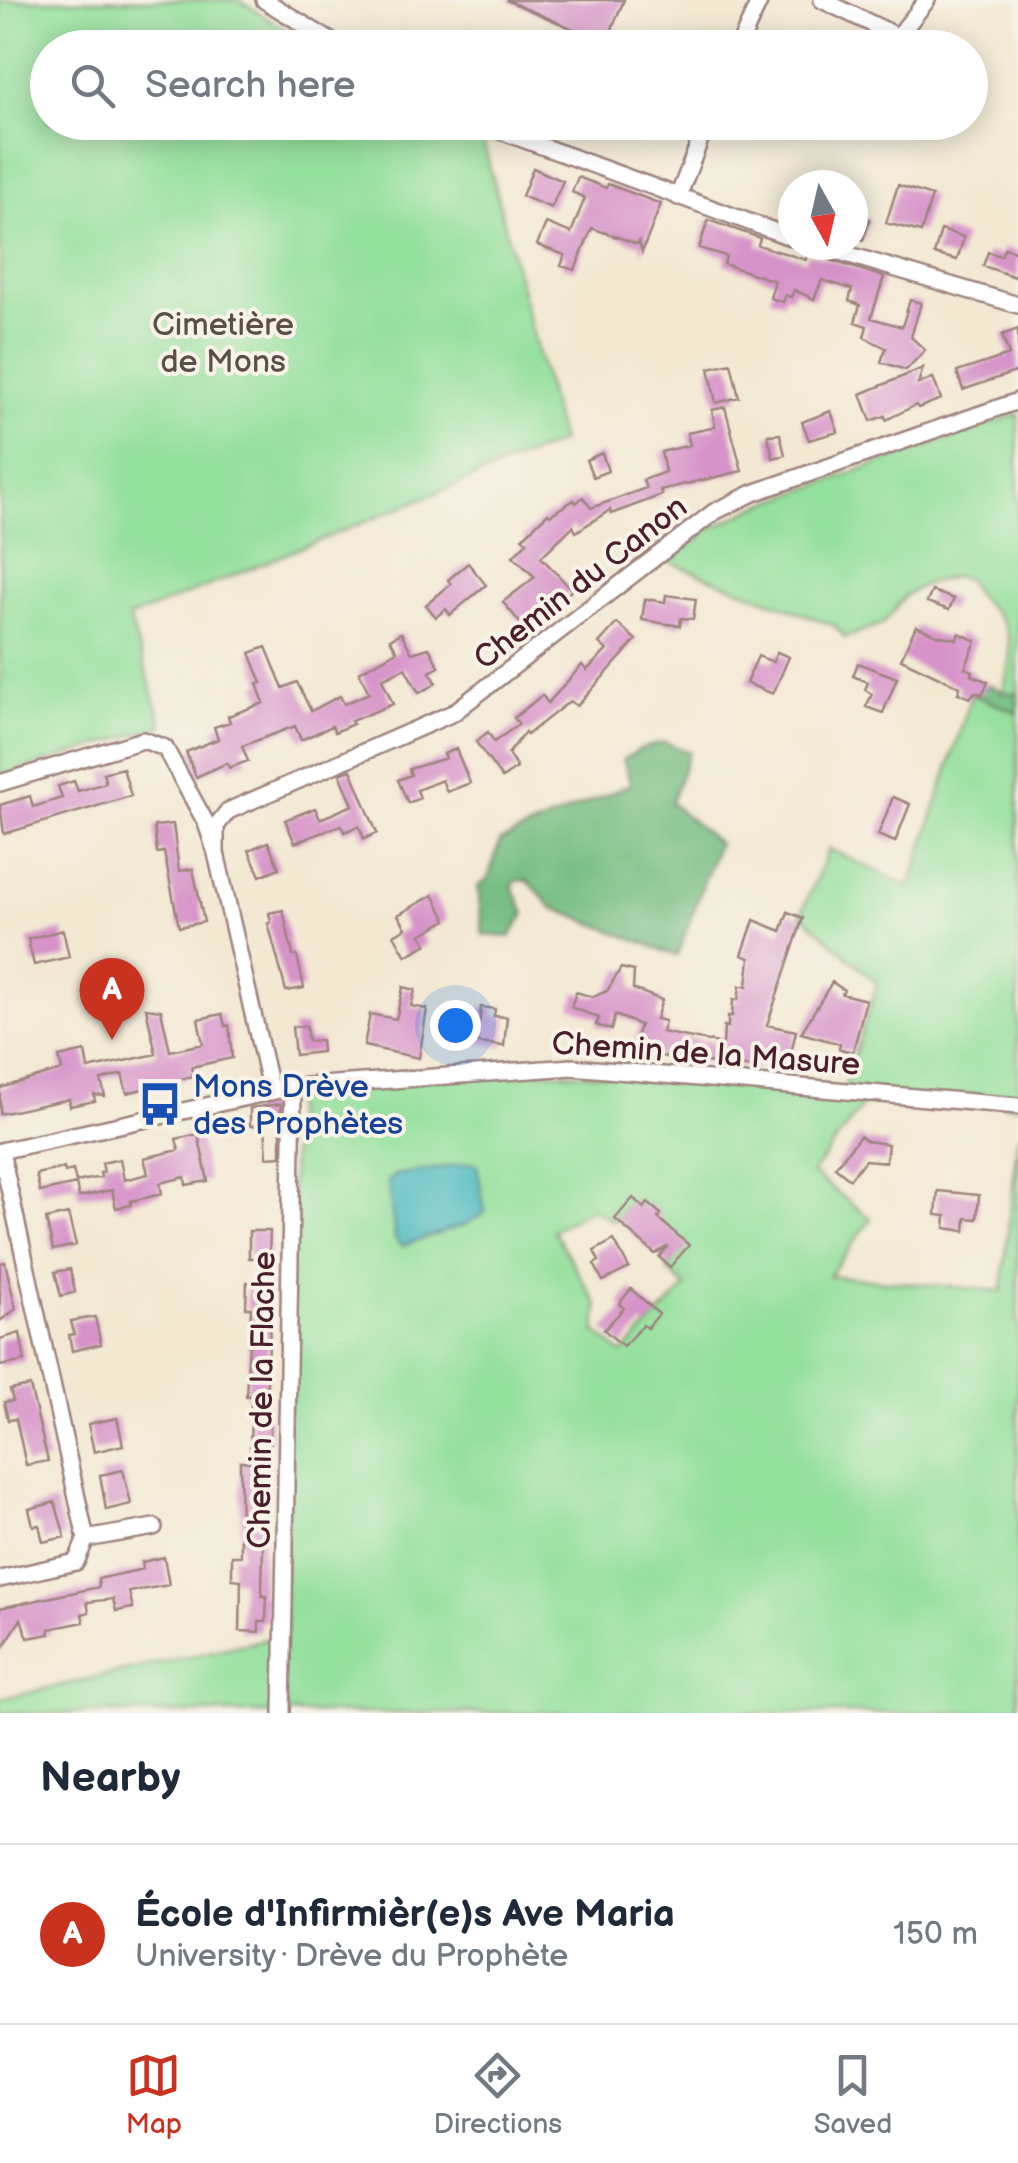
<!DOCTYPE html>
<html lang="en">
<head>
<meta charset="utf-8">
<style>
  body { margin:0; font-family:"Balsamiq Sans",sans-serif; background:#f6f6f7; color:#1f2937 }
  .compass { position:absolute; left:778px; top:170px; width:90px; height:90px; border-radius:50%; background:#fff; box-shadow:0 5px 25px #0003; rotate:172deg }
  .you { position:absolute; left:455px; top:1025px; width:35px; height:35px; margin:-25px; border:8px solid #fff; border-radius:50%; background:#1a73e8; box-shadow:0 0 0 15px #1a73e833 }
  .badge { display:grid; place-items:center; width:65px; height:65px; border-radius:50%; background:#c8321e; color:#fff; font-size:32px; font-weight:700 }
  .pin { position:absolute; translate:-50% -82px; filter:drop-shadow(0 2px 5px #0008) }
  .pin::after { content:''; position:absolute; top:52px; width:35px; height:30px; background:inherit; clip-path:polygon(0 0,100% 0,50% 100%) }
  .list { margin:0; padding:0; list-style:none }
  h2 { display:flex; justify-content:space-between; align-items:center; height:130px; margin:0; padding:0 40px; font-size:42px }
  h2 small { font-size:32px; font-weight:400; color:#747a83 }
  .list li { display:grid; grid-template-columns:65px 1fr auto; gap:30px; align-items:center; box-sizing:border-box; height:180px; padding:0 40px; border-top:2px solid #e0e1e3 }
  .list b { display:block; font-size:38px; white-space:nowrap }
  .list p { margin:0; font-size:32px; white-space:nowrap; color:#747a83 }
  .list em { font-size:32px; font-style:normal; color:#747a83 }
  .icon { flex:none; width:55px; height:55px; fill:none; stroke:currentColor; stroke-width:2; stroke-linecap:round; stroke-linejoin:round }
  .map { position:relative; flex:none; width:1018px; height:1713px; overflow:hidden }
  .search { position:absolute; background:#fff; box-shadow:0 5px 25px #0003; left:30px; right:30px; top:30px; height:110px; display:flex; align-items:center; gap:25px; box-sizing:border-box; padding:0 35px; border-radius:55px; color:#747a83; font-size:38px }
  .sheet { height:310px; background:#fff }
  nav { display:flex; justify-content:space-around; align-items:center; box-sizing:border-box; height:140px; border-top:2px solid #e0e1e3; background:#fff; font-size:28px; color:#747a83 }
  nav a { display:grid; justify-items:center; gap:5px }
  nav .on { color:#c8321e }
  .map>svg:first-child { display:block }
</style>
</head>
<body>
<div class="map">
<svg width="1018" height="1713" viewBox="0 0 1018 1713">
  <rect width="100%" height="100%" fill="#f7f3e8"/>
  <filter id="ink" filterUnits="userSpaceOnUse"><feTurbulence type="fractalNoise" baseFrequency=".01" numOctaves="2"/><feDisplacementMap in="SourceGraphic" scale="20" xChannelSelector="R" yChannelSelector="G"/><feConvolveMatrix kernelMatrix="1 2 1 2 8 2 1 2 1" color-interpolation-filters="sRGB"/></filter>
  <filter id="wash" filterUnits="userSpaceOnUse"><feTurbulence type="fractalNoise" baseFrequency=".0048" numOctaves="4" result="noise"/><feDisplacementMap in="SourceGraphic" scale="40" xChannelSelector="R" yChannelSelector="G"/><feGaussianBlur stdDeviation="2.25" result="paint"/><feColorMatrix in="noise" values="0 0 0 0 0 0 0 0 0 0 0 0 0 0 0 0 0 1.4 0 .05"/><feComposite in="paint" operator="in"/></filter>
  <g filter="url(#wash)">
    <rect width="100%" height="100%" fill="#f3e9d3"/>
    <path fill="#94e09d" stroke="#6f8064" stroke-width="2.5" fill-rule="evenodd" d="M0 0H239L313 47 48 48V122H456L481 134 561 442 129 618 163 726 0 776Z
      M1018 414V694L1002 692C1010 670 1015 644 1002 622 991 605 976 600 967 579L955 576 923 585 905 596 884 623 845 638 835 626 669 562 712 528 758 506Z
      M972 694 1018 713V1106L872 1093 812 1173 871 1219 829 1276 1002 1291 1018 1135V1713H0V1699L284 1635 293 1087 518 1070 844 1089 877 983 801 914 829 849 910 887ZM630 1201 685 1247 667 1270 686 1287 622 1354 596 1332 598 1306 553 1230 592 1208 613 1221Z"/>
    <path fill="#77be84" stroke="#606e58" stroke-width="2.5" d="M992 685 1002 692 1018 694V713L972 694Z
      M664 742 689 752 671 803 718 843 677 956 553 908 528 881 518 880 512 885 525 914 510 937 483 935 478 886 488 879 500 841 631 784 623 760 640 749Z"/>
    <path fill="#4bbac0" stroke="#4a6c76" stroke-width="2.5" d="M469 1163 477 1164 485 1213 464 1225 402 1246 395 1239 388 1182 394 1175Z"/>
    <g id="blocks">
      <path fill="#d793c9" d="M506 0H624L606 43Z
        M533 168 563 181 551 208 522 196Z
        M578 177 606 188 608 184 661 204 642 252 639 241 637 244 592 228 575 270 561 266 565 255 537 245 546 223 571 233 585 198 572 192Z
        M898 185 932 196 921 232 886 223Z
        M853 213 870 219 863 240 853 237Z
        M708 220 760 238 758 245 806 260 808 253 884 277 871 318 902 327 910 300 921 303 911 337 925 350 906 370 881 362 886 348 864 337 867 326 855 322 860 305 849 301 852 289 822 280 814 299 794 290 791 297 785 295 783 302 770 298 775 281 724 264 726 256 699 248Z
        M941 230 964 237 957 260 934 254Z
        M1004 248 1018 252V278L983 266 988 252 1001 256Z
        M1018 329V375L1015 372 963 390 957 372 1009 355 1002 335Z
        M731 363 739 397 716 403 709 368Z
        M923 368 918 384 933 378 941 399 918 408 916 405 886 420 885 416 871 421 861 394Z
        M725 407 742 471 660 490 662 495 611 514 610 510 576 532 573 526 541 557 572 590 526 630 503 602 535 577 513 556 527 542 522 538 548 513 550 515 574 500 576 503 583 497 591 508 646 488 643 480 665 472 661 452 690 445 687 433 712 428 715 426 712 410Z
        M831 411 838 432 809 440 802 422Z
        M780 434 785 455 773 458 768 435Z
        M602 453 608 471 593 477 586 460Z
        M468 563 486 585 450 615 446 609 436 617 426 605 451 584 448 580Z
        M932 591 954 599 949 610 927 602Z
        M666 595 696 599 693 619 681 618 680 626 642 620 645 599 665 602Z
        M617 623 636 640 577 706 570 701 527 735 525 732 508 754 517 768 502 778 476 742 488 732 494 742 519 724 514 718 542 695 548 703 582 665 587 670 607 650 599 643Z
        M916 626 937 635 957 639 959 633 976 641 965 668 973 671 972 675 988 682 982 695 975 692 970 698 958 693 960 687 901 659Z
        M401 633 412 653 429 648 439 667 430 672 436 682 432 686 419 693 405 668 382 679 393 704 351 721 353 724 335 732 332 726 301 740 295 726 242 746 248 761 229 768 227 763 196 777 186 752 218 739 214 727 230 722 228 716 264 703 257 684 262 683 250 653 266 647 283 688 297 682 311 711 340 696 344 704 369 693 359 672 397 651 390 639Z
        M777 652 789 657 773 694 746 683 758 656 773 662Z
        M858 663 897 678 883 713 866 707 872 694 865 690 868 682 853 676Z
        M456 749 470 783 447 792 442 780 417 790 420 798 408 803 398 780 411 775 409 769 446 758 444 754Z
        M123 768 131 796 4 834 0 805 30 796 33 807 62 798 58 786 74 781 78 791 106 783 103 773Z
        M351 770 377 833 364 839 359 826 344 832 341 825 295 843 285 820 315 808 320 819 353 805 340 774Z
        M893 797 910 804 895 842 878 835Z
        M173 824 179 871 193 869 204 922 179 927 164 852 157 853 154 826Z
        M268 842 279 868 260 876 249 850Z
        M433 895 447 920 421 935 427 944 406 956 394 935 406 928 398 915Z
        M283 910 293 956H297L304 988 286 991 268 923 271 922 269 913Z
        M788 912 803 918 767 1025 796 1031 789 1062 758 1058 756 1068 643 1054 632 1050 640 1025 615 1015 611 1030 596 1025 599 1018 571 1007 576 992 593 997 607 991 621 968 634 971 633 989 662 1000 656 1019 665 1021 662 1032 723 1044 724 1026 728 1027V1016H732L733 1000H738L740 986H747L750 958 742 955 754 920 781 931Z
        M63 930 69 957 34 965 28 939Z
        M832 982 844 990 842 994 866 1000 853 1052 839 1049 840 1044 801 1033Z
        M403 987 415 990 411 1006 427 1009 419 1058 364 1046 370 1014 396 1019Z
        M481 1007 495 1009 494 1016 507 1017 504 1046 477 1043Z
        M146 1008 161 1010 170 1051 203 1044 198 1019 222 1014 225 1026 229 1025 232 1058 191 1067 193 1076 127 1093 122 1074 101 1080 105 1096 94 1095 95 1101 70 1106 69 1099 0 1114V1088L62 1070 59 1057 85 1051 88 1069 156 1054Z
        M306 1026 308 1041 321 1040 322 1052 295 1055 292 1027Z
        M281 1104V1156L267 1157 265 1125 250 1126V1108Z
        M198 1134 208 1181 186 1185 185 1177 160 1183 162 1194 131 1201V1205L116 1208 112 1190 79 1197 76 1184 40 1192 36 1174 64 1168 65 1172 73 1170 76 1182 101 1177 100 1173 104 1172 102 1163 120 1159 124 1180 148 1174 144 1158 179 1150 176 1139Z
        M860 1136 867 1141 888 1144 886 1162 865 1160 850 1179 835 1167Z
        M938 1191 979 1195 977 1219 966 1218 965 1231 945 1228 946 1216 936 1215Z
        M633 1198 644 1208 648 1203 661 1214 658 1218 689 1245 670 1267 659 1257 668 1246 655 1254 615 1219Z
        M68 1214 76 1245 53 1250 46 1219Z
        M249 1231H270L269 1258H249Z
        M614 1240 629 1268 603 1281 594 1264 599 1261 594 1251Z
        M5 1262 16 1309 0 1321V1263Z
        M70 1269 75 1292 61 1296 55 1272Z
        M247 1282 266 1283 270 1326 265 1417H270V1443H265L262 1596H267L266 1622H259V1632L240 1631 241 1580 232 1579V1556H241L240 1461 250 1462 251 1396H246L251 1308H246Z
        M631 1289 659 1314 647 1328 643 1325 623 1346 604 1330 624 1308 619 1304Z
        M95 1317 101 1344 72 1351 69 1335 74 1334 71 1321Z
        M20 1333 25 1361 0 1366V1339Z
        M30 1386 48 1461 26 1465 16 1419 8 1420 4 1402 13 1401 10 1390Z
        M117 1418 123 1445 94 1452 88 1424Z
        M123 1470 131 1504 106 1510 100 1475Z
        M55 1502 65 1537 43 1542 39 1525 33 1526 29 1509Z
        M164 1557 169 1585 129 1592 133 1608 116 1611 113 1599 87 1602 89 1612 82 1614 84 1622 49 1629 50 1634 28 1638 21 1619 0 1652V1608L99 1587 98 1579 143 1569 142 1562Z"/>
    </g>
  </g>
  <g filter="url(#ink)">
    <use href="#blocks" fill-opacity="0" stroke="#9e847f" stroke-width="2.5"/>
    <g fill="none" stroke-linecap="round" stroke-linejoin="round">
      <g stroke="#9e847f" stroke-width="20">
        <path id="minor" d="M264 0 342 48
          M822 0 897 36
          M738 48 760 0
          M889 48 927 0
          M476 122 793 238
          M678 197 707 122
          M816 245 1018 305
          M0 783 143 740 165 748 206 823 216 853 271 1092
          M216 853V826L228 811 453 713 714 512 753 493 1018 401
          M0 1151 293 1087 572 1067 1018 1106
          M1 1151 86 1539
          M0 1579 76 1562 86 1539 154 1527
          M282 1713 293 1087"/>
      </g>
      <use href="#minor" stroke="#fff" stroke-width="15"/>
    </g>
  </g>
  <defs>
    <g id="bus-bare" transform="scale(3.45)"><path d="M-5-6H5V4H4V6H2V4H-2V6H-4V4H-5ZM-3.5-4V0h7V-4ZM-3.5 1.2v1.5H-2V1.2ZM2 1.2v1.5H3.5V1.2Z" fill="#1a4fb4" stroke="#f7f3e8" stroke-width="2.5" paint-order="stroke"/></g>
  </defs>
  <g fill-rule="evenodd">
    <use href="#bus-bare" x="160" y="1104"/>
  </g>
  <g text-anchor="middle" stroke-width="8" stroke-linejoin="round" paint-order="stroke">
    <g font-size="32" fill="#5c4f48" stroke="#f7f3e8">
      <text x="223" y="335">Cimetière<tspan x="223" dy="37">de Mons</tspan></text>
    </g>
    <g font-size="32" fill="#4a1f2b" stroke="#f7f3e8">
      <text transform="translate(580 582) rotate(-38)" y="11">Chemin du Canon</text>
      <text transform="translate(706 1053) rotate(4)" y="11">Chemin de la Masure</text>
      <text transform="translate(261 1400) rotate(-89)" y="11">Chemin de la Flache</text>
    </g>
    <g font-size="32" fill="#164399" stroke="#f7f3e8" text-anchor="start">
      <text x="193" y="1097">Mons Drève<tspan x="193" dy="37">des Prophètes</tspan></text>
    </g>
  </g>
</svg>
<svg class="compass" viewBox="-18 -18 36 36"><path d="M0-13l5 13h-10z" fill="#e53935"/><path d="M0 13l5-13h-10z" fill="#747a83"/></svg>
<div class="you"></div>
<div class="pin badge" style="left:112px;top:1040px">A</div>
<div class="search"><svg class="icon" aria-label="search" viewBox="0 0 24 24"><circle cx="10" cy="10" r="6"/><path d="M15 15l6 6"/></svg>Search here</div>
</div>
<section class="sheet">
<h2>Nearby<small></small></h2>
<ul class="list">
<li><span class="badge">A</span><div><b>École d'Infirmièr(e)s Ave Maria</b><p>University · Drève du Prophète</p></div><em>150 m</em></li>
</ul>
</section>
<nav>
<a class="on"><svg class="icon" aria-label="map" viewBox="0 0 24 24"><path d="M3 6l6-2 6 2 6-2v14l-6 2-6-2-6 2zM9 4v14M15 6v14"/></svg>Map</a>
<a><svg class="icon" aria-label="directions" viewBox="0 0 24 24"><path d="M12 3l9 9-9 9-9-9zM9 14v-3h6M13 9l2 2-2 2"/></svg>Directions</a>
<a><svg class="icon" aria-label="saved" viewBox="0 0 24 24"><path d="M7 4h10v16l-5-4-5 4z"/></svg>Saved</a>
</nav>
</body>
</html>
